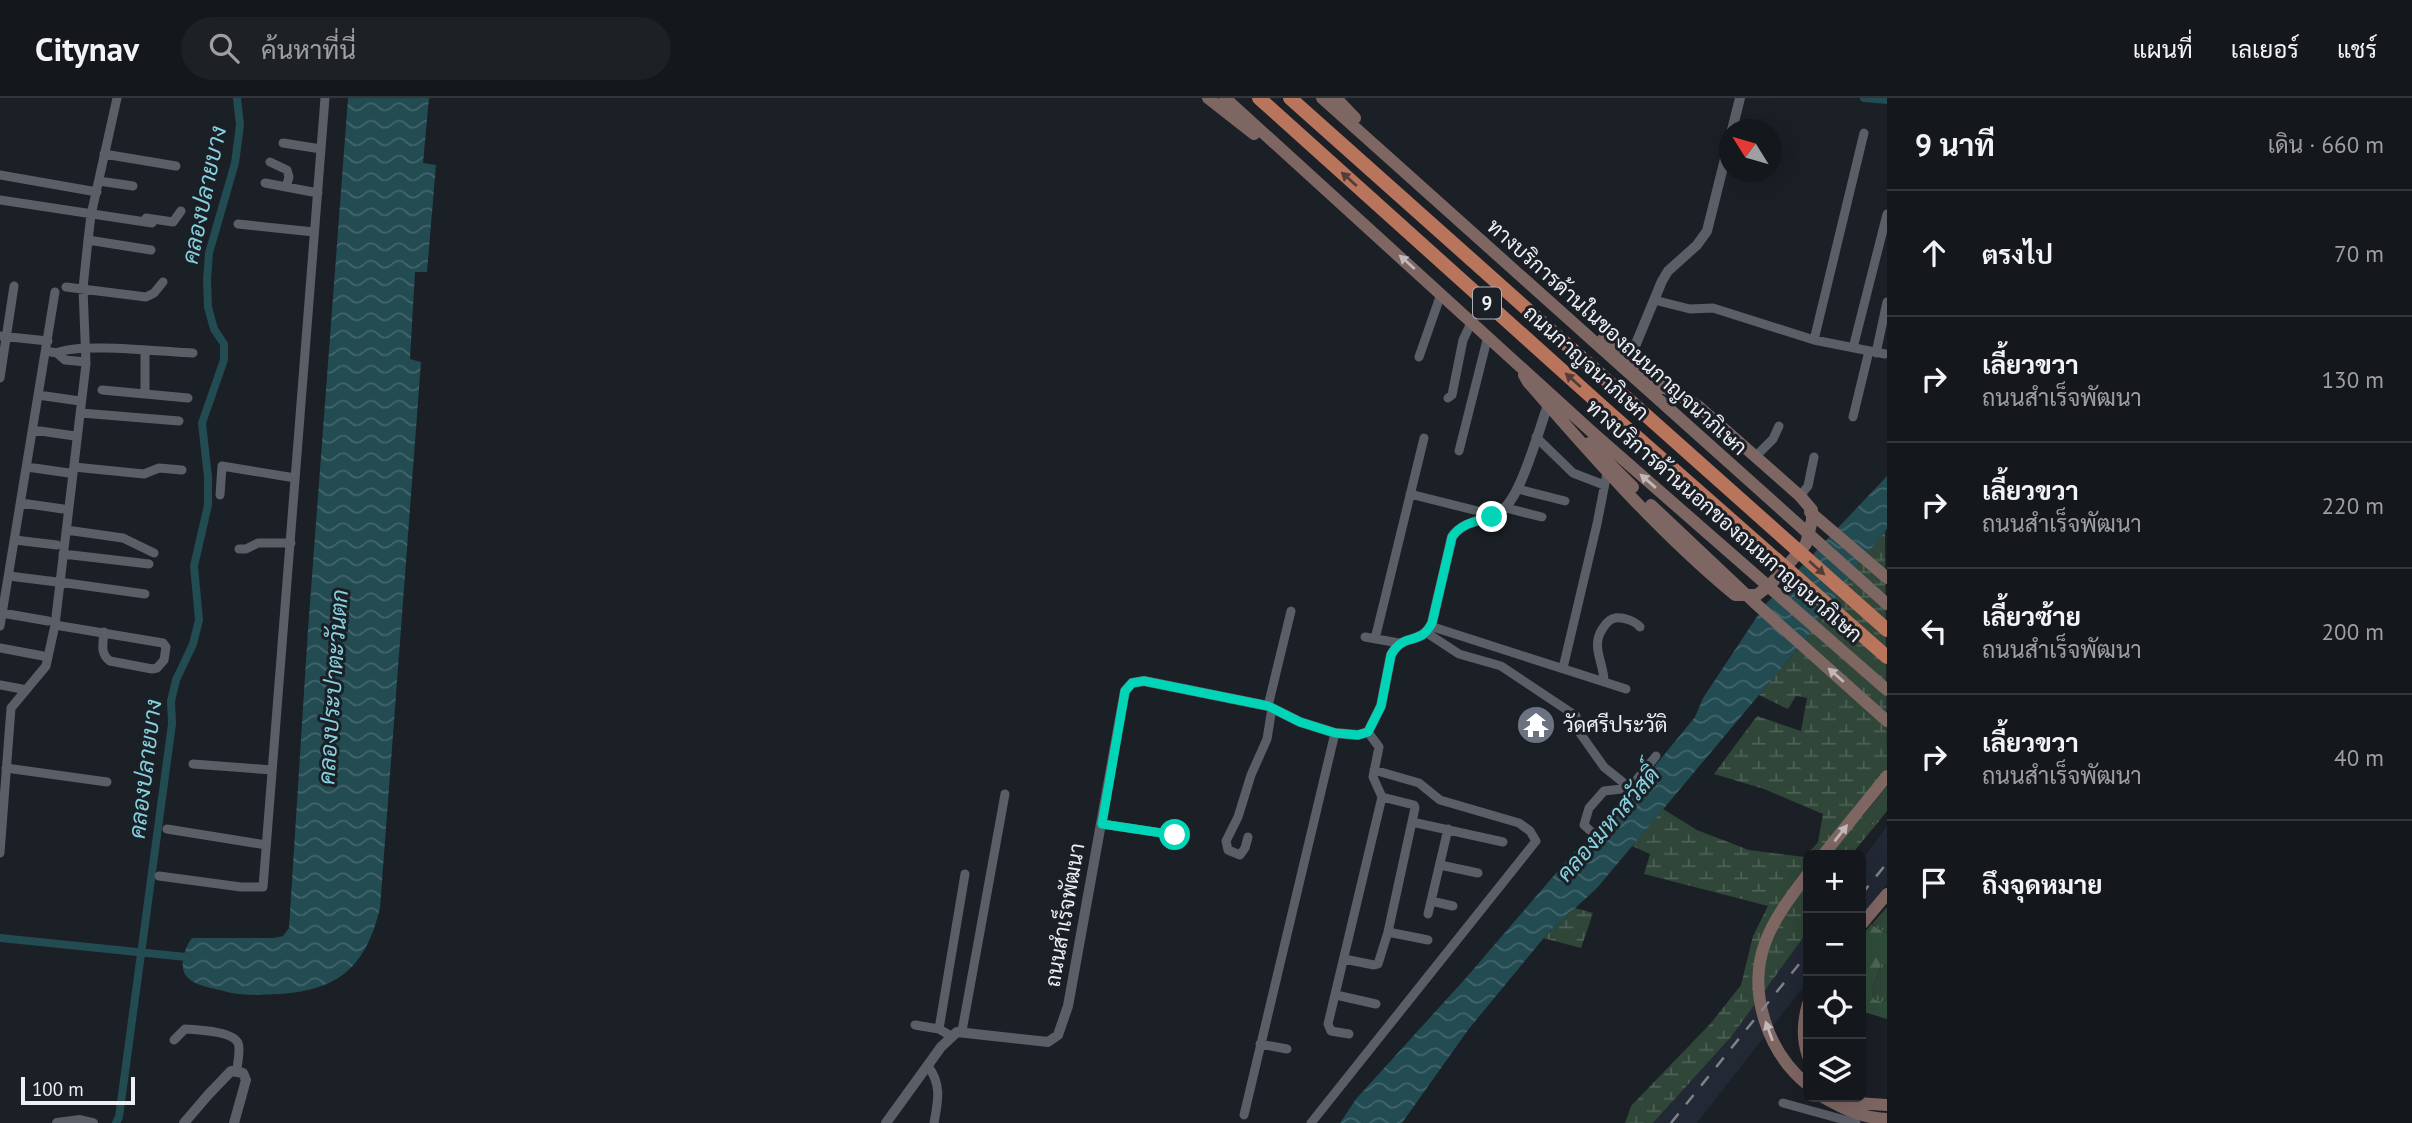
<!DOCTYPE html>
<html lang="th">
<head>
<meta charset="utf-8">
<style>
  body { margin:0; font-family:"PT Sans",Sarabun,sans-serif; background:#1d2025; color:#f1f3f6 }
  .controls { position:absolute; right:21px; bottom:21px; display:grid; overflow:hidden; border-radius:10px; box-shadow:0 7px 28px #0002 }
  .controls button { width:63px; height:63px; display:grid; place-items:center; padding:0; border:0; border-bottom:2px solid #33363b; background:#14171c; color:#f1f3f6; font:35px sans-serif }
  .compass { position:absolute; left:1719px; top:21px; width:63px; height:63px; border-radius:50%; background:#14171c; box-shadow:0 7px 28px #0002; rotate:307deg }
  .scale { position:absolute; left:21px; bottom:18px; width:114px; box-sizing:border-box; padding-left:7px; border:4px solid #edeff4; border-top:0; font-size:19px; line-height:24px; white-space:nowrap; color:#edeff4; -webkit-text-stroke:5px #1b1f26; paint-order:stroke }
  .stop { position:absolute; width:21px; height:21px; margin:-16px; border:5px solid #00d5b7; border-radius:50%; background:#fff }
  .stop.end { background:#00d5b7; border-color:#fff; box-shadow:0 2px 7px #0008 }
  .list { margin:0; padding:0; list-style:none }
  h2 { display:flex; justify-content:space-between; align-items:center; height:91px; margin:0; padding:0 28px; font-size:30px }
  h2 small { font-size:23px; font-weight:400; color:#9d9fa3 }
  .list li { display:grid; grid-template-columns:46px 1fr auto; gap:21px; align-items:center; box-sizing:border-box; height:126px; padding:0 28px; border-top:2px solid #33363b }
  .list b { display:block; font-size:26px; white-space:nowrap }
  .list p { margin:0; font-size:23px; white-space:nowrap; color:#9d9fa3 }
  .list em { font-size:23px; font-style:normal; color:#9d9fa3 }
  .icon { flex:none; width:38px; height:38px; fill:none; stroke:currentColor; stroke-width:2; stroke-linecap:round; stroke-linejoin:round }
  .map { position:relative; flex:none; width:1887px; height:1025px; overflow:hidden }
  header { display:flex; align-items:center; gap:42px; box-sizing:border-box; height:98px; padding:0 35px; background:#14171c; border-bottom:2px solid #33363b }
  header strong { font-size:33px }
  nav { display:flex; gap:38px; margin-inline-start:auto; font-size:24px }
  .search { width:490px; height:63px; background:#1d2025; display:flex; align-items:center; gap:18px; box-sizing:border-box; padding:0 24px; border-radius:38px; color:#9d9fa3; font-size:26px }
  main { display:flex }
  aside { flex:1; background:#14171c }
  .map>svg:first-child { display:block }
</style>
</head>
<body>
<header>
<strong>Citynav</strong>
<div class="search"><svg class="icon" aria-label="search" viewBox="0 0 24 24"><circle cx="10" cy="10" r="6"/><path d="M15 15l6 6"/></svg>ค้นหาที่นี่</div>
<nav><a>แผนที่</a><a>เลเยอร์</a><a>แชร์</a></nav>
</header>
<main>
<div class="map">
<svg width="1887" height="1025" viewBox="0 0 1887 1025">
  <defs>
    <pattern id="grass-tufts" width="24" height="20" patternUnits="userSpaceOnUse" patternTransform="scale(1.75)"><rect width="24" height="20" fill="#2f4638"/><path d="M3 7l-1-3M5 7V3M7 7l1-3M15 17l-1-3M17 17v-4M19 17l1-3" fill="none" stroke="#4d6155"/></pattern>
    <pattern id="forest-firs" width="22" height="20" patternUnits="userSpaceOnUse" patternTransform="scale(1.75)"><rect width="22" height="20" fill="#2f4c3a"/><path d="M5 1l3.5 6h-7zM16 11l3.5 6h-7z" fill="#4d6657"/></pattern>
    <pattern id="wetland-marsh" width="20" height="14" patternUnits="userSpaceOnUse" patternTransform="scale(1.75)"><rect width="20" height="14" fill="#2f4638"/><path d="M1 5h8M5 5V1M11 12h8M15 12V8" fill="none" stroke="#4d6155"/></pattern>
    <pattern id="water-waves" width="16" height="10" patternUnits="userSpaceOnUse" patternTransform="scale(1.75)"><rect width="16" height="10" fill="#234b52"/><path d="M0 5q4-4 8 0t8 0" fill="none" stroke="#43656c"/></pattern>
  </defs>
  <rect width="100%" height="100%" fill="#1b1f26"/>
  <path fill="#222834" d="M1887 728V786L1861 818V763Z
    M1808 833V883L1697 1025H1653L1731 939Z"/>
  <path fill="url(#grass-tufts)" d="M1887 688V713L1875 728 1862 719Z
    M1887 809V836L1872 826Z
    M1881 865 1887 868V901L1883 904 1873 901C1871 888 1878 878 1881 865Z"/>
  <path fill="url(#forest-firs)" d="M1871 826 1887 836V868L1881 865C1878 878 1871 888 1873 901L1883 904 1887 901V921L1861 913V840Z"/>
  <path fill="url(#wetland-marsh)" d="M1885 433 1887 671 1852 712 1875 728 1851 757H1808V833L1731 939 1653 1025H1625L1631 1008 1711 925 1741 887 1753 838 1768 808 1644 776 1650 756 1632 748 1663 711 1697 732 1749 752 1805 759 1818 744 1823 716 1764 691 1714 676 1757 618 1801 633 1807 600 1796 598 1788 611 1759 597 1806 541 1862 462Z
    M1575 810 1593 815 1581 850 1543 840Z"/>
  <path fill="url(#water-waves)" d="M348 0H429L423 65 436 67 427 174H415L410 261 421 264 380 810C366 868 340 892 280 896 262 897 244 898 227 894 215 890 196 889 187 879 178 870 185 848 192 840H274L283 838 289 830 308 531Z
    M1887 378V431L1862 462 1806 541 1597 790 1547 836 1468 932 1402 1025H1340L1356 1001 1465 881 1575 753 1589 746 1609 724 1695 619 1703 600 1764 508Z"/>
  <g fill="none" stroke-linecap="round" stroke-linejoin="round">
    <path stroke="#234b52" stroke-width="8" d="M1864 0 1887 2
      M0 840 196 860
      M116 1025 119 1019 172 626 171 603 176 582 193 546 199 522 194 468 208 407V379L202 325 224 262V246L214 231 208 209 207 183 209 155 235 65 240 27 237 0"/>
    <path stroke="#5a5e67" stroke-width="9" d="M283 45 321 51
      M104 56 176 68
      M270 64 287 72 289 79 286 89
      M0 77 97 94
      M99 83 133 88
      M265 85 318 95
      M0 102 152 125
      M146 120 173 124 181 113
      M238 126 314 134
      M88 142 151 152
      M66 189 146 199 154 195 163 184
      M1654 202 1690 211 1713 210 1814 242 1885 256
      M0 238 48 243
      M1814 242 1864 35
      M1853 250 1887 116
      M51 254 57 255 65 262 86 264
      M57 255C77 244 165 254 193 255
      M1876 255 1887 204
      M1419 259 1441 196
      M0 280 14 188
      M102 292 188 300
      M145 295V253
      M38 297 80 303
      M1448 300 1452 297 1463 242 1472 223
      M81 315 179 323
      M1853 319 1869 253
      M33 332 75 338
      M1536 339 1573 375 1604 387
      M1459 353 1488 238
      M1756 358 1773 341 1779 328
      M27 369 69 375
      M74 369 144 376 159 370 182 372
      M1518 391 1565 403
      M1410 396 1490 416 1492 419
      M220 397 222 368 295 380
      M1800 398 1808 388 1814 359
      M21 405 63 411
      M1506 410 1542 419
      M66 432 123 440 154 455
      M15 442 57 447
      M239 451H246L258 445H291
      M63 456 149 466
      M9 478 57 484
      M59 484 145 496
      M2 515 48 523
      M55 527 163 545 166 549 164 562 157 570 152 571 110 563C100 556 103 546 104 534
      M0 528 55 194
      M1430 528 1626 591
      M1427 535 1459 556 1501 568 1576 618 1573 625 1577 631 1604 669 1630 690
      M1365 539 1399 545
      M1375 541 1424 340
      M0 550 43 558
      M1563 570 1597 426 1607 375
      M1604 583C1604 565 1590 548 1603 530 1606 525 1610 521 1615 520 1624 519 1635 523 1640 529
      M0 587 22 591
      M1268 608 1291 513
      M193 666 272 672
      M6 670 107 684
      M1412 724 1503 744
      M1102 726 1175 737
      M167 731 266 747
      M1595 737 1584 727 1589 710 1604 693 1630 690 1656 658
      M1248 739 1245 750 1240 757 1228 752 1226 743 1238 719 1251 677 1267 641 1272 610
      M0 755 11 610 46 568 55 527 86 266 83 190 88 142 91 117 117 0
      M1440 767 1478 775
      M159 778 241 789H263L325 0
      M1431 803 1453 808
      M1428 816 1448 731
      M1388 834 1428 842
      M1344 861 1374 867 1378 866 1388 834 1415 710 1414 707 1382 699
      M1336 897 1376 906
      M915 927 939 931 951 938
      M939 931 965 776
      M962 933 1005 696
      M1349 936 1331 933 1328 926 1382 699 1373 679 1379 649 1368 634
      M174 942 185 931C197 932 233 933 238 945 241 952 237 965 237 973
      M1260 946 1287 951
      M928 968C942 987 938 1003 934 1025
      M1783 1005 1856 1025
      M1244 1017 1335 635
      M1311 1025 1536 743 1530 733 1519 725 1440 702 1419 685 1374 672"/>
    <path stroke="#5a5e67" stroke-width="10" d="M1732 32 1740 0
      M1627 260 1633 253 1662 183 1668 173 1697 147 1707 133 1730 41
      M57 1025 80 1022 93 1025
      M184 1025 208 997 231 973 243 975 246 982 234 1025
      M886 1025 941 949 957 934 1048 944 1058 937 1068 908 1125 593 1132 585 1144 583 1268 608 1300 624 1335 635 1358 637 1368 634 1381 608 1391 557C1404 533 1420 549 1432 525L1452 439C1463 422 1487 423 1503 411 1521 398 1539 331 1548 307"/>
    <path stroke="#7e6663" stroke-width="12" d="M1208 0 1254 36
      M1225 0 1593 335 1887 592
      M1322 0 1887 506
      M1336 0 1355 20
      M1603 241 1662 290
      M1524 277 1528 284C1593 359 1659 434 1735 497H1757L1771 486 1806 446 1812 422V412L1800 398 1698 308 1658 286
      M1589 345 1633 389
      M1651 407 1755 505 1887 623
      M1810 414 1887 480
      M1823 757 1887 678
      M1808 776C1792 797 1774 820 1765 845 1747 895 1768 955 1808 987
      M1861 827 1887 796
      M1808 906C1803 923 1802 941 1808 958
      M1823 999C1844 1011 1862 1020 1887 1021
      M1845 999 1856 1005 1887 1007"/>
    <path stroke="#b9745c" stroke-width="14" d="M1259 0 1606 312 1887 559
      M1290 0 1887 532"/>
    <path stroke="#7f8288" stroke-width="2.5" stroke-dasharray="12 12" stroke-linecap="butt" d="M1861 797 1887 765
      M1671 1025 1808 855"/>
  </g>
  <defs><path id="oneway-solid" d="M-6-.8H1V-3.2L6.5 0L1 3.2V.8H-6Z" transform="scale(1.75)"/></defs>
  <g fill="#523d39">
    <use href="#oneway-solid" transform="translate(1349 81) rotate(-138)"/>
    <use href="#oneway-solid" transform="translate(1573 282) rotate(-138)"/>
    <use href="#oneway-solid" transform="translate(1817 470) rotate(42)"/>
  </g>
  <g fill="#c1b8ba">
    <use href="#oneway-solid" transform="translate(1407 164) rotate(-138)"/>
    <use href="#oneway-solid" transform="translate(1648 383) rotate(-139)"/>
    <use href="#oneway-solid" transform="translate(1836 577) rotate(-138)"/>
    <use href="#oneway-solid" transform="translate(1841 735) rotate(-52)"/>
    <use href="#oneway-solid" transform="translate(1769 933) rotate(-110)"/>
  </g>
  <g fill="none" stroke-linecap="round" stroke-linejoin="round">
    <path stroke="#00d5b7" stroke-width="9" d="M1175 737 1102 726 1125 593 1132 585 1144 583 1268 608 1300 624 1335 635 1358 637 1368 634 1381 608 1391 557C1404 533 1420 549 1432 525L1452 439C1461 425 1477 423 1492 419"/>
  </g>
  <defs>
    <g id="temple-disc" transform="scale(2.0125)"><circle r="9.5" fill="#6b7280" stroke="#1b1f26"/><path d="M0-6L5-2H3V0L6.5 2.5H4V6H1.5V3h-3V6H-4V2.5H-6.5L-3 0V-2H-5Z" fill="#fff"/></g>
  </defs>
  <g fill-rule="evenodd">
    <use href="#temple-disc" x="1536" y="627"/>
  </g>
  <g text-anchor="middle" stroke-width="6" stroke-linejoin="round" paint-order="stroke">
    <rect fill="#1b1f26" stroke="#aeb1b6" stroke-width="2" x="1473" y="189.5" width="28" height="31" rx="5"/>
    <g font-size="19" font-weight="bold" fill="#edeff4">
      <text x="1487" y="212">9</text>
    </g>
    <g font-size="21" fill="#edeff4" stroke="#1b1f26">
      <text transform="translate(1617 239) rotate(42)" y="7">ทางบริการด้านในของถนนกาญจนาภิเษก</text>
      <text transform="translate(1586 265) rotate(42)" y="7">ถนนกาญจนาภิเษก</text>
      <text transform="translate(1724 423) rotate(41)" y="7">ทางบริการด้านนอกของถนนกาญจนาภิเษก</text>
      <text transform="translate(1065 817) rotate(-80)" y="7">ถนนสำเร็จพัฒนา</text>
    </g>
    <g font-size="21" fill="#edeff4" stroke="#1b1f26" text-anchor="start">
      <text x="1563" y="634">วัดศรีประวัติ</text>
    </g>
    <g font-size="23" font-style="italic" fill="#86d1df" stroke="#1b1f26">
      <text transform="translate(204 97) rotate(-78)" y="8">คลองปลายบาง</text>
      <text transform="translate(333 589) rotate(-86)" y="8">คลองประปาตะวันตก</text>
      <text transform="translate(145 671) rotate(-83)" y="8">คลองปลายบาง</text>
      <text transform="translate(1608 726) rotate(-49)" y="8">คลองมหาสวัสดิ์</text>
    </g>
  </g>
</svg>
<div class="controls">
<button>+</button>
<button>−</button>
<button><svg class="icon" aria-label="locate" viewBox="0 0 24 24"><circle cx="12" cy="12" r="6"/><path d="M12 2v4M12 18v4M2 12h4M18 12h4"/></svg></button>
<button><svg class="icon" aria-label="layers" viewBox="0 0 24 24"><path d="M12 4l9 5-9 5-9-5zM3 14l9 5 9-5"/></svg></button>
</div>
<svg class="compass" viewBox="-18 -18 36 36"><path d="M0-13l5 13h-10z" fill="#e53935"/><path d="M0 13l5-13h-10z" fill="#9d9fa3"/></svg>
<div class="scale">100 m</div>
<div class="stop" style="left:1175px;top:737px"></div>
<div class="stop end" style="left:1492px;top:419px"></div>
</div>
<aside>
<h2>9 นาที<small>เดิน · 660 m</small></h2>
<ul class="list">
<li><svg class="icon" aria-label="ahead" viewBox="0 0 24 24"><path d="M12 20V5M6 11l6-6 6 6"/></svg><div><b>ตรงไป</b></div><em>70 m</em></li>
<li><svg class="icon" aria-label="right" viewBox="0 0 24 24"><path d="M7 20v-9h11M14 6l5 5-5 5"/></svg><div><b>เลี้ยวขวา</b><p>ถนนสำเร็จพัฒนา</p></div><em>130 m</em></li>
<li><svg class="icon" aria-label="right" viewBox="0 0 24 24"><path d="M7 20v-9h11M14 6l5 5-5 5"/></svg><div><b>เลี้ยวขวา</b><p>ถนนสำเร็จพัฒนา</p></div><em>220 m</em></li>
<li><svg class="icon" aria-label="left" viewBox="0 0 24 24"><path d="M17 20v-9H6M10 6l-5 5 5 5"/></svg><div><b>เลี้ยวซ้าย</b><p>ถนนสำเร็จพัฒนา</p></div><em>200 m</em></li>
<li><svg class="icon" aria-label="right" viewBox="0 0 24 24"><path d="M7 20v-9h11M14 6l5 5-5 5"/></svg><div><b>เลี้ยวขวา</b><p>ถนนสำเร็จพัฒนา</p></div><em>40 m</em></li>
<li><svg class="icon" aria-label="arrive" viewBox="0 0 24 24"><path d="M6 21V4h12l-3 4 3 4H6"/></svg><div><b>ถึงจุดหมาย</b></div></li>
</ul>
</aside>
</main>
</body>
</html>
